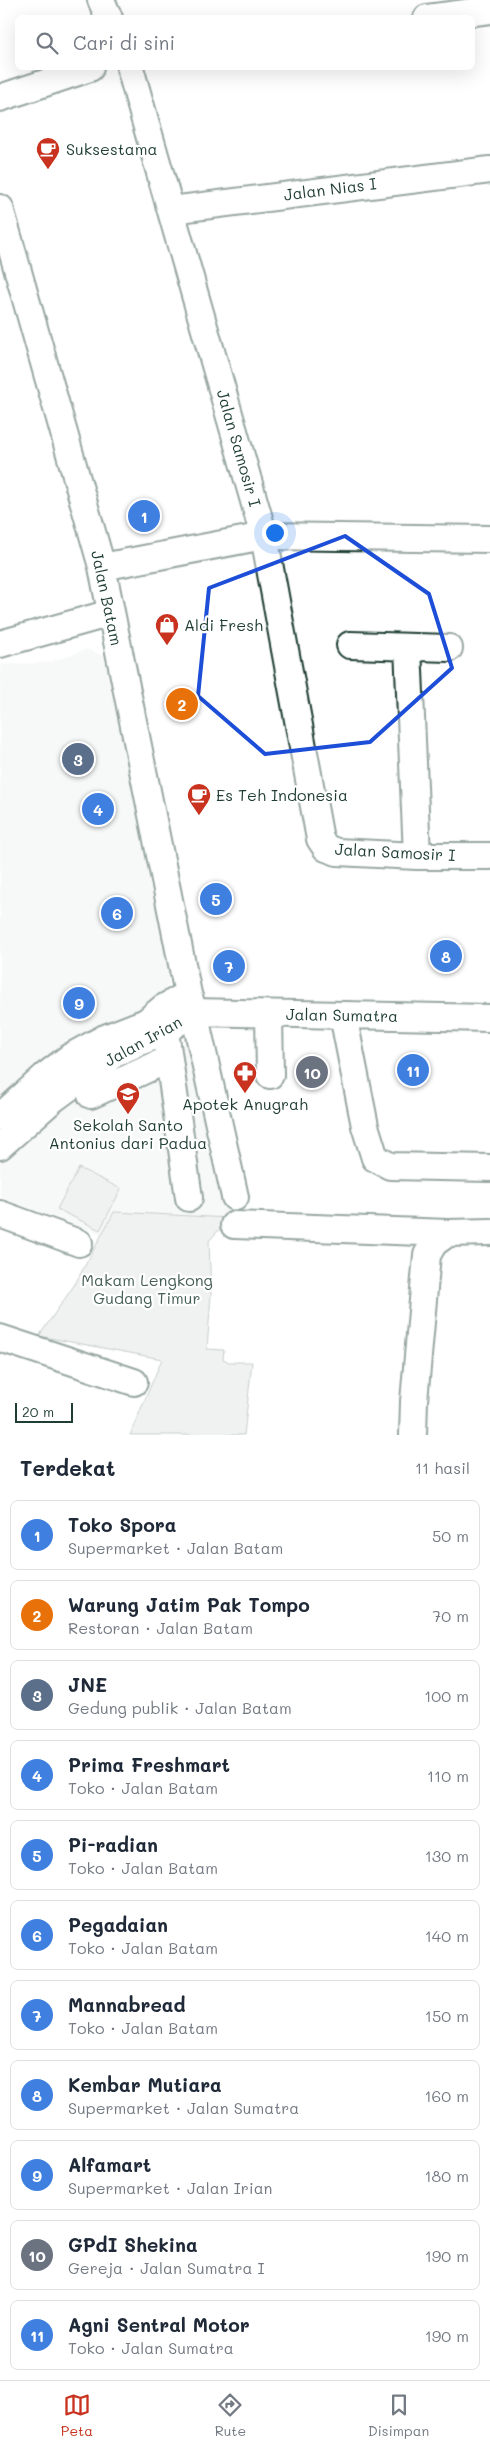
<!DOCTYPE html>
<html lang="id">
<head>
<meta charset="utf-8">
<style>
  body { margin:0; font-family:Mali,sans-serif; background:#f2f2f3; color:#1f2937 }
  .scale { position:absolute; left:15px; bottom:12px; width:58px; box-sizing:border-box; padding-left:5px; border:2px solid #1f3d34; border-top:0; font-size:14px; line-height:18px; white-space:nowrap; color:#1f3d34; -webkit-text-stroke:4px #fff; paint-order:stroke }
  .you { position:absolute; left:274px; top:532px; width:18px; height:18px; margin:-12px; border:4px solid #fff; border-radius:50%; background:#1a73e8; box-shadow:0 0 0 8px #1a73e833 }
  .badge { display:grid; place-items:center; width:32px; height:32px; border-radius:50%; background:#c8321e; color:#fff; font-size:16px; font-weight:700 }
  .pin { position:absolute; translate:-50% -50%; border:2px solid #fff; box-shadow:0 1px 5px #0006 }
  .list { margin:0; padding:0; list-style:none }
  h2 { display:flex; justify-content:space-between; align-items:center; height:65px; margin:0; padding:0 20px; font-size:21px }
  h2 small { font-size:16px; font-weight:400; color:#747a83 }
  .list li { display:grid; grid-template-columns:32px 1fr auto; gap:15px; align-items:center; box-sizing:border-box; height:70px; margin:0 10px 10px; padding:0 10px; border:1px solid #e0e1e3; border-radius:8px }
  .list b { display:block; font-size:19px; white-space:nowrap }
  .list p { margin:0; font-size:16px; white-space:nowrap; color:#747a83 }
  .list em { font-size:16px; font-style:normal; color:#747a83 }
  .icon { flex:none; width:28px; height:28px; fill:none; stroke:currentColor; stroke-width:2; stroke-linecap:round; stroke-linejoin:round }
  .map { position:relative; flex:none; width:490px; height:1435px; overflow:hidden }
  .search { position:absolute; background:#fff; box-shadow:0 5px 20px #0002; left:15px; right:15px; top:15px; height:55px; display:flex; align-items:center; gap:12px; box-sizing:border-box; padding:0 18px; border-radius:8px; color:#747a83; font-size:19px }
  .sheet { height:945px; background:#fff }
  nav { display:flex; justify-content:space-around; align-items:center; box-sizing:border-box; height:70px; border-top:1px solid #e0e1e3; background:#fff; font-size:14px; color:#747a83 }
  nav a { display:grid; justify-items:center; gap:2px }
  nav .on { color:#c8321e }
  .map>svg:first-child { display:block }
</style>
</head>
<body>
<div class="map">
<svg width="490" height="1435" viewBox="0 0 490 1435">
  <rect width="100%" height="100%" fill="#fff"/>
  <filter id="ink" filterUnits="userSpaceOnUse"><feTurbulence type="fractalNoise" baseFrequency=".02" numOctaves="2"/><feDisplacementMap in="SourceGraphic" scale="10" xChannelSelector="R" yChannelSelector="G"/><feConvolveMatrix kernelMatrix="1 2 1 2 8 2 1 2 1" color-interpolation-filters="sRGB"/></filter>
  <g filter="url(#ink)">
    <path fill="#eef1f0" d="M87 649 105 656 169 964 168 984 162 1000 0 1108V665L50 662Z
      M177 1041 190 1047 197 1057 229 1218 114 1212 102 1235 0 1197V1156L95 1073Z"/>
    <path fill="#dee3e2" stroke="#7e908b" d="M79 1168 121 1189 100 1230 57 1209Z
      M114 1212 229 1218 209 1241 211 1295 207 1349 224 1350 223 1359 229 1362H252L244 1435H130L162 1359 39 1336 75 1284Z"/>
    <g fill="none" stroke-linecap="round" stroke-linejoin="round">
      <g stroke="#1f3d34" stroke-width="30">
        <path id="minor" d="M101 0 109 18
          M427 18 490 10
          M130 68 264 536 320 839 326 848 337 852 417 856H490
          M0 98 90 68
          M0 208 102 567 188 994 194 1012 235 1197
          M171 210 490 170
          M102 567 264 536 490 539
          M0 644 111 613
          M350 645 449 648
          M408 647 417 856
          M194 1012 490 1018
          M269 1014 270 1075
          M343 1015 365 1126 375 1158 390 1166 490 1168
          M165 1031 189 1198
          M91 1095 169 1059
          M0 1117 45 1076 70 1057 105 1038 146 1022 163 1008 188 994
          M0 1146 52 1100 117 1052 165 1031 194 1012
          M0 1214 79 1243
          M234 1225 448 1233 490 1232
          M0 1338 134 1382
          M413 1435 414 1401 427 1255 434 1243 448 1233"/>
      </g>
      <use href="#minor" stroke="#fff" stroke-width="26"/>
    </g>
  </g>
  <path d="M0 0H490V1435H0ZM345 536 429 594 452 668 370 742 265 754 198 696 209 588Z" fill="#fff" fill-opacity=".55" fill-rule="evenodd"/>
  <path fill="none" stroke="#1d4ed8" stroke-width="4" stroke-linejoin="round" d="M345 536 429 594 452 668 370 742 265 754 198 696 209 588Z"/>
  <defs>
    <g id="cafe-pin" transform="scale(1.25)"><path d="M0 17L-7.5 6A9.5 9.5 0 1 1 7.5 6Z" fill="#c8321e" stroke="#fff"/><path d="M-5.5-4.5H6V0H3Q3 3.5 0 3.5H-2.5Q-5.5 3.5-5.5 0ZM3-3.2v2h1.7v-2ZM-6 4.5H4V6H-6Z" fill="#fff"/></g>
    <g id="shop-pin" transform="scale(1.25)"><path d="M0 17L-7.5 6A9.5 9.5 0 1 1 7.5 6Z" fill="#c8321e" stroke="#fff"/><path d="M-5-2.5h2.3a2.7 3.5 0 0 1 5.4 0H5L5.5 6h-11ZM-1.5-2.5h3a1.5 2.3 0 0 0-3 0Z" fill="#fff"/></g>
    <g id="pharmacy-pin" transform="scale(1.25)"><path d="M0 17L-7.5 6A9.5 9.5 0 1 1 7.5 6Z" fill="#c8321e" stroke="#fff"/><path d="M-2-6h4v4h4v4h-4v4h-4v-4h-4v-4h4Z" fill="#fff"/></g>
    <g id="school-pin" transform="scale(1.25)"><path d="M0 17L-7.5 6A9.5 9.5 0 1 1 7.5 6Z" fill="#c8321e" stroke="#fff"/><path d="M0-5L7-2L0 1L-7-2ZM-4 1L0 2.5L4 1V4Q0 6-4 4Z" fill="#fff"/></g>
  </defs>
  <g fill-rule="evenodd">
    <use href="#cafe-pin" x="48" y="149"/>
    <use href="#shop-pin" x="167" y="625"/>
    <use href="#cafe-pin" x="199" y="795"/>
    <use href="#pharmacy-pin" x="245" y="1073"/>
    <use href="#school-pin" x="128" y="1094"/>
  </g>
  <g text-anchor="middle" stroke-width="4.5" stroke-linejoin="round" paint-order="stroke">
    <g font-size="16" fill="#1f3d34" stroke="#fff" text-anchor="start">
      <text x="66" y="155">Suksestama</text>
      <text x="184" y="631">Aldi Fresh</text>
      <text x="216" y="801">Es Teh Indonesia</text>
      <text x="245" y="1110" text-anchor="middle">Apotek Anugrah</text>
      <text x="128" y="1131" text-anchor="middle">Sekolah Santo<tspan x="128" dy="18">Antonius dari Padua</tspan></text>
    </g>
    <g font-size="16" fill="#1f3d34" stroke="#fff">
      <text transform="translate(330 189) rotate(-7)" y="6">Jalan Nias I</text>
      <text transform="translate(239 448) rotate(74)" y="6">Jalan Samosir I</text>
      <text transform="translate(107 598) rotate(78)" y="6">Jalan Batam</text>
      <text transform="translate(395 852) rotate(3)" y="6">Jalan Samosir I</text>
      <text transform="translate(342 1015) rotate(1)" y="6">Jalan Sumatra</text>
      <text transform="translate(143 1041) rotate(-29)" y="6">Jalan Irian</text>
    </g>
    <g font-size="16" fill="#455e57" stroke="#fff">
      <text x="147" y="1286">Makam Lengkong<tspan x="147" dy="18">Gudang Timur</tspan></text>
    </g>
  </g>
</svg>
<div class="scale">20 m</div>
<div class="you"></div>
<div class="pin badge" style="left:144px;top:516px;background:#3f7fe0">1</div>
<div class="pin badge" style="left:182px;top:704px;background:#e8710a">2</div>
<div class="pin badge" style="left:78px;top:759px;background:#5c6f8a">3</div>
<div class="pin badge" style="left:98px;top:809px;background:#3f7fe0">4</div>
<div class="pin badge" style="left:216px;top:899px;background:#3f7fe0">5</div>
<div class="pin badge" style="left:117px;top:913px;background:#3f7fe0">6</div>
<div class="pin badge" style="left:229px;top:966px;background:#3f7fe0">7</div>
<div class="pin badge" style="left:446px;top:956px;background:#3f7fe0">8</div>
<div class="pin badge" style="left:79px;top:1003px;background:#3f7fe0">9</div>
<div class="pin badge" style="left:312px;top:1072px;background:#6b7280">10</div>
<div class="pin badge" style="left:413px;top:1070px;background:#3f7fe0">11</div>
<div class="search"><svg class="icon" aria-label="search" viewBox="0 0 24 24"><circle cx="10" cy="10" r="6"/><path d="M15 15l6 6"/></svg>Cari di sini</div>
</div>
<section class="sheet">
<h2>Terdekat<small>11 hasil</small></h2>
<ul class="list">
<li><span class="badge" style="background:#3f7fe0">1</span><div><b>Toko Spora</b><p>Supermarket · Jalan Batam</p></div><em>50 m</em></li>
<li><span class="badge" style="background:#e8710a">2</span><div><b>Warung Jatim Pak Tompo</b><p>Restoran · Jalan Batam</p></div><em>70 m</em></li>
<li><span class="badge" style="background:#5c6f8a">3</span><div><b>JNE</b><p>Gedung publik · Jalan Batam</p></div><em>100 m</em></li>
<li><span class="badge" style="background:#3f7fe0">4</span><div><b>Prima Freshmart</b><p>Toko · Jalan Batam</p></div><em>110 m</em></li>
<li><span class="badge" style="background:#3f7fe0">5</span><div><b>Pi-radian</b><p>Toko · Jalan Batam</p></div><em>130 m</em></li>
<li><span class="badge" style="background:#3f7fe0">6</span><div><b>Pegadaian</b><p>Toko · Jalan Batam</p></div><em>140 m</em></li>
<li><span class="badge" style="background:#3f7fe0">7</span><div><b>Mannabread</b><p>Toko · Jalan Batam</p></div><em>150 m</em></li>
<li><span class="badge" style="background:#3f7fe0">8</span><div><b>Kembar Mutiara</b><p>Supermarket · Jalan Sumatra</p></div><em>160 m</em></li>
<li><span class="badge" style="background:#3f7fe0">9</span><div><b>Alfamart</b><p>Supermarket · Jalan Irian</p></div><em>180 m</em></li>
<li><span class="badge" style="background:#6b7280">10</span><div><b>GPdI Shekina</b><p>Gereja · Jalan Sumatra I</p></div><em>190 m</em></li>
<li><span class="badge" style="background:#3f7fe0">11</span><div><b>Agni Sentral Motor</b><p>Toko · Jalan Sumatra</p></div><em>190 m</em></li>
</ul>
</section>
<nav>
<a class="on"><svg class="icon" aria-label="map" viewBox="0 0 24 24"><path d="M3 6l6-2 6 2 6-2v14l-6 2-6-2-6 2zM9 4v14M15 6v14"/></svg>Peta</a>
<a><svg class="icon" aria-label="directions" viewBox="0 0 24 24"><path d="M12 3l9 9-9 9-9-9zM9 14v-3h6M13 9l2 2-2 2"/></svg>Rute</a>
<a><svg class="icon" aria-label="saved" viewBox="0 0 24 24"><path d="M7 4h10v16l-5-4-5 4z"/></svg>Disimpan</a>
</nav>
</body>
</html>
